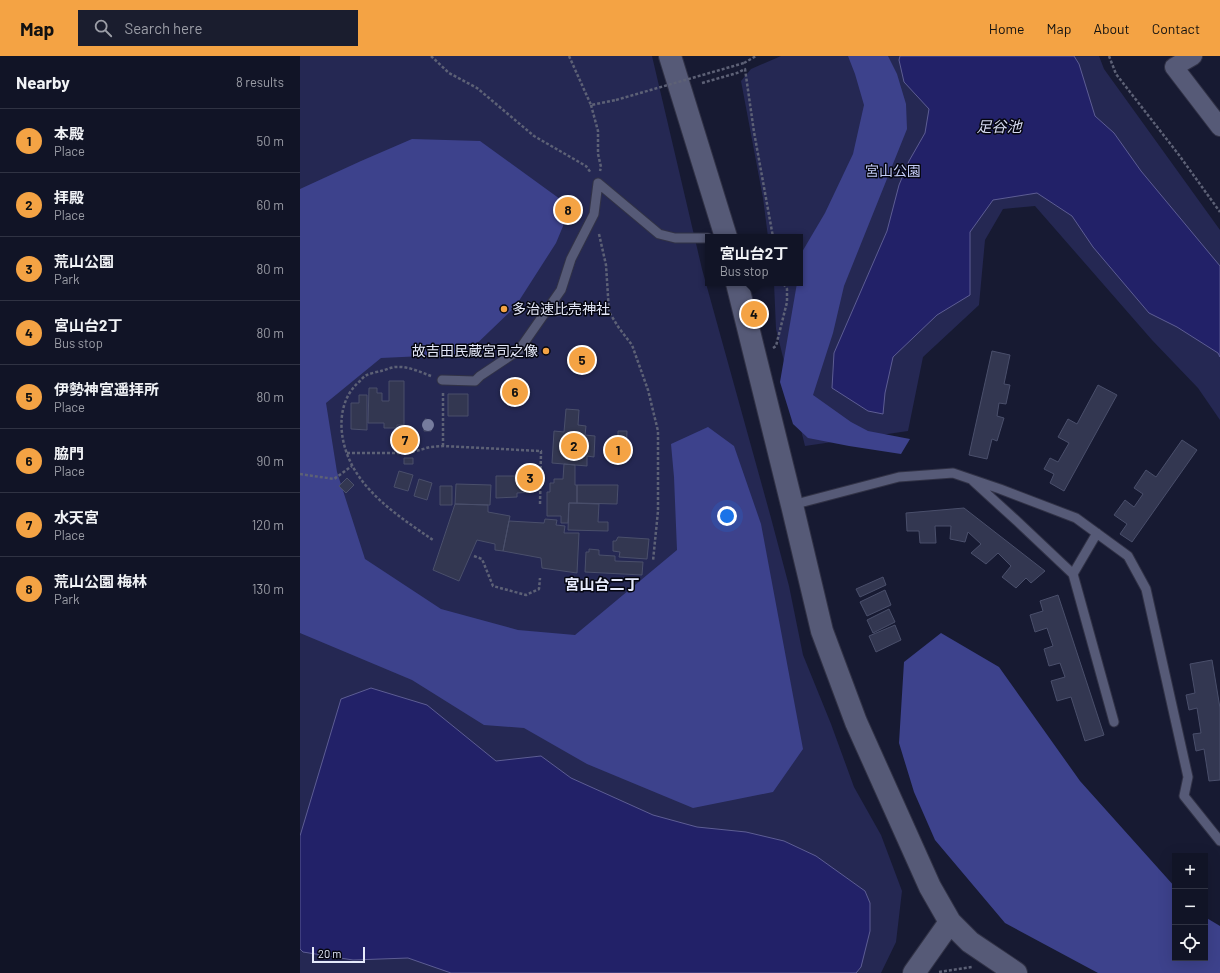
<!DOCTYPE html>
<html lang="en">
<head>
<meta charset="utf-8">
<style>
  body { margin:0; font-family:Barlow,"Noto Sans JP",sans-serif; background:#1a1d2e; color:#f1f3f6 }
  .controls { position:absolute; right:12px; bottom:12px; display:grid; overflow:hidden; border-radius:0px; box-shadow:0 4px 16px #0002 }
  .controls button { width:36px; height:36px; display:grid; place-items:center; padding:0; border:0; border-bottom:1px solid #303343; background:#111426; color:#f1f3f6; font:20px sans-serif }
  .scale { position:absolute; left:12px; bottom:10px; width:53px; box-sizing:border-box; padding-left:4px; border:2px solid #e6eafb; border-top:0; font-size:11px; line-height:14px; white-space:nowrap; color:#e6eafb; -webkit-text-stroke:3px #050610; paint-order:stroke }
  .you { position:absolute; left:427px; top:460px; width:14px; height:14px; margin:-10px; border:3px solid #fff; border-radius:50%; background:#1a73e8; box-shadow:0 0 0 6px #1a73e833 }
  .badge { display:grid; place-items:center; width:26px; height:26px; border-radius:50%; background:#f4a344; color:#111; font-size:13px; font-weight:700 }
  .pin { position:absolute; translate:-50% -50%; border:2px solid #fff; box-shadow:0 1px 4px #0006 }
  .popup { position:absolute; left:405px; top:178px; width:98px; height:52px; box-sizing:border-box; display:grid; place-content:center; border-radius:0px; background:#111426; filter:drop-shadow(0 1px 3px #0005); font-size:13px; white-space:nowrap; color:#9c9ea7 }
  .popup b { font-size:15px; color:#f1f3f6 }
  .popup::after { content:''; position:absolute; left:50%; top:100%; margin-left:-8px; border:8px solid transparent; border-top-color:#111426 }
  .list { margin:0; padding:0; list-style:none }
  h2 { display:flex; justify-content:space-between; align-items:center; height:52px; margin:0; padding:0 16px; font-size:17px }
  h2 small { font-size:13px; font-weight:400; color:#9c9ea7 }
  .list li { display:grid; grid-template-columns:26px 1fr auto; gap:12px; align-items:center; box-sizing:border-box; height:64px; padding:0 16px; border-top:1px solid #303343 }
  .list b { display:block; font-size:15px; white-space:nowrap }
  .list p { margin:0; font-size:13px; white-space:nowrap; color:#9c9ea7 }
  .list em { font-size:13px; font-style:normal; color:#9c9ea7 }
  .icon { flex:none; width:22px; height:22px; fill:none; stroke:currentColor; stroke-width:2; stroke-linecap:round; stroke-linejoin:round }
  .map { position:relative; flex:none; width:920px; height:917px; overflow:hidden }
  header { display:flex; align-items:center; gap:24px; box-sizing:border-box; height:56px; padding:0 20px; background:#f4a344; color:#111 }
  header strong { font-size:19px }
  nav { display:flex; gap:22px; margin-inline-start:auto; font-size:14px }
  .search { width:280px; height:36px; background:#1a1d2e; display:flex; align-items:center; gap:10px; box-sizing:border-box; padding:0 14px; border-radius:0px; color:#9c9ea7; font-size:15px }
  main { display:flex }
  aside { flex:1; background:#111426 }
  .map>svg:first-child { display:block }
</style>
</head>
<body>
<header>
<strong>Map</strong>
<div class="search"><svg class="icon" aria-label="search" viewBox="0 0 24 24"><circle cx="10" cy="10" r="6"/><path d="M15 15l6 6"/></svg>Search here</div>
<nav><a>Home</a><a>Map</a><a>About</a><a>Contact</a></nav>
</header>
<main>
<aside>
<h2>Nearby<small>8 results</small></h2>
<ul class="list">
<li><span class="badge">1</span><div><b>本殿</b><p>Place</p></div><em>50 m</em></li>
<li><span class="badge">2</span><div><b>拝殿</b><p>Place</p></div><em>60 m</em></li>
<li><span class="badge">3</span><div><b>荒山公園</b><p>Park</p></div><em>80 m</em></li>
<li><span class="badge">4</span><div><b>宮山台2丁</b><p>Bus stop</p></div><em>80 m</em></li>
<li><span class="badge">5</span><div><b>伊勢神宮遥拝所</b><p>Place</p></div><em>80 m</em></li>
<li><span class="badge">6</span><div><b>脇門</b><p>Place</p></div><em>90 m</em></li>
<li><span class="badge">7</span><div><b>水天宮</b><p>Place</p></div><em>120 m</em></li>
<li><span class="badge">8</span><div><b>荒山公園 梅林</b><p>Park</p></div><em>130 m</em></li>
</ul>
</aside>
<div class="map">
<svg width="920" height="917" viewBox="0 0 920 917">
  <rect width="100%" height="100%" fill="#171a32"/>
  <path fill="#252853" d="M0 0H352L402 213 471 462 489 530 503 599 531 668 554 731 581 779 602 835 596 886 581 917H0Z
    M481 0H799L804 13 920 174V364L898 332 852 284 735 150 703 153 685 184 679 249 623 301 608 375 505 390 476 273 474 227H500V181H468L463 142 441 25 451 13Z"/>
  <path fill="#3d428c" d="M548 0H588L597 18 606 48 607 73 544 230 533 277 513 339 551 366 568 375 610 383 601 398 549 390 508 382 493 368 480 326 497 227H500V206L502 196 525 157 553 98 564 49 555 18Z
    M112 83 180 85 271 151 256 187 215 251 166 298 81 302 26 347 37 416 65 503 141 553 218 574 275 579 377 494 374 421 371 388 408 371 434 390 461 468 503 693 473 736 393 752 287 708 224 672 184 669 112 624 0 577V133L61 105Z
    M641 577 699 611 780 725 875 831V902H905V861L920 870V917H798L705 867 635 784 614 736 599 687 604 606Z"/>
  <path fill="#222168" stroke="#5d5d94" d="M600 0H774L779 8 795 60 814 77 841 115 920 210V301L918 297 877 271 849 257 793 191 772 160 737 137 693 144 670 176V239L637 259 593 301 585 337 583 358 568 355 532 332 534 297 587 175 599 129 609 105 625 77 629 53 604 26 599 4Z
    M71 632 127 649 196 705 241 700 271 722 353 759 397 771 446 776 484 785 516 800 565 835 570 847V875L561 911 556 917H151L108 902 53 904 3 896 0 893V780L41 643Z"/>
  <path fill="#333751" stroke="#4a4f6b" d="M692 295 710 299 704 328 710 329 706 348 699 347 697 360 704 362 697 385 692 383 687 403 669 399Z
    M89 325H104V369H97V372H84V367H68L69 332H77V337H82V345H89Z
    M227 327 230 337 203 344 200 334Z
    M798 329 817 339 764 435 750 427 754 418 744 413 750 402 758 406 769 387 758 381 768 363 777 368Z
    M148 338H168V360H148Z
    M59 339H67V374L51 373V347H59Z
    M266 353 279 354 278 369 286 370 285 379 295 380 294 401 287 400V410L252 407 254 375 264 376Z
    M125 363 131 364V375H124Z
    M318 375H327L326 404 309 403 310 385H318Z
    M882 384 897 394 832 486 820 478 827 468 814 459 825 444 834 451 843 438 834 432 846 414 856 421Z
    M104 402H113V408H104Z
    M264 408 275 409V429H277V447H269L268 467H261V460H247V436H250V427H254V423H263Z
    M99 415 113 419 108 435 94 431Z
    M196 420H215V425H231V436L217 437V441L196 442Z
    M47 422 54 429 46 437 39 430Z
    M119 423 132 427 127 444 114 440Z
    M156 428 191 429 190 449 155 448Z
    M277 429H318L317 448 277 447Z
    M140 430H152V449H140Z
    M269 447 299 448 298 466H308V475L268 474Z
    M155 448 188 449V456L210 460 203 495 195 494V488L177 484 159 525 133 514Z
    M664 452 745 515 731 527 726 522 716 532 702 521 711 510 698 497 686 508 671 497 681 488 668 476 665 486 650 483 651 470H635L636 487H620L619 475H607L606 457Z
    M245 463 257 464 256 469 265 470 264 477H279L277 517 242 512 241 502 203 495 209 465 244 467Z
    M318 481 349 483 347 503 319 501 320 496 313 495V485H316Z
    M289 493 299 494V499L315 500V505L343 506 342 519 285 516 286 496H289Z
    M583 521 586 529 560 541 556 533Z
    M585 534 591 549 567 560 560 546Z
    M758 539 804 679 785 685 771 641 757 645 751 625 765 621 760 607 749 610 744 593 753 590 747 572 735 576 730 559 743 555 740 545Z
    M589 553 595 566 573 577 567 564Z
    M595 569 601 584 576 596 569 580Z
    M912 604 920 652V724L909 725 904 693 896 695 893 678 901 677 897 652 889 654 886 639 895 637 890 608Z"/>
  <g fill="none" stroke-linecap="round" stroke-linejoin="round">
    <g stroke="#313246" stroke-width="11">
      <path id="service" d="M298 127 359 178 375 182H408
        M142 324 175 325 180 320 219 294 261 234 271 203 294 158 298 127
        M673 425 718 466 773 518 814 666
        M492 449 599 421 653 417 700 433 776 462 828 500 846 533 888 721 884 740 920 785
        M773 518 797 477"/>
    </g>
    <g stroke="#313246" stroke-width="20">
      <path id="minor" d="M893 0 874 11 920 71"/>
    </g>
    <g stroke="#313246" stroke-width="24">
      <path id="tertiary" d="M370 0 426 181
        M437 227 492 449 522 575 556 666 630 831 650 866 670 886 716 917
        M614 917 650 866"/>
    </g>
    <path stroke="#5d6176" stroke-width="2.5" stroke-dasharray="3 2" stroke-linecap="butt" d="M131 0 149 17 177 32 189 42 234 80 286 110 291 117
      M269 0 291 49 316 44
      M809 0 816 18 879 99 920 156
      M444 7 456 0
      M402 27 437 17 445 13 454 76 473 181
      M291 49 298 75V98L301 111 300 115
      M299 178 306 209 309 256 319 272 332 289 348 334 358 375V455L353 505
      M473 292 476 290 487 246V233L483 227
      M131 320C120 316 108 310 96 311 91 311 86 314 81 315 77 316 71 317 67 319 64 320 62 323 60 325 35 346 38 384 53 411 71 443 104 464 133 484
      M143 337V390
      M47 397H109L130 391 143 390 241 395 240 449
      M0 418 34 423 52 410
      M174 500 182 503 193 530 226 539 239 533 240 522
      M639 916 672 911"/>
    <use href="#service" stroke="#565a77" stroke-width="9"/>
    <use href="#minor" stroke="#565a77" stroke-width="18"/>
    <use href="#tertiary" stroke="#565a77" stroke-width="22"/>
    <path stroke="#5d6176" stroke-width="2.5" stroke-dasharray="3 2" stroke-linecap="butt" d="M316 44 444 7"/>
  </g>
  <circle fill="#767c9e" cx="128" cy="369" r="6"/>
  <g fill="#f4a344" stroke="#050610" stroke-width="1.5">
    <circle cx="204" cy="253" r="4"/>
    <circle cx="246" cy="295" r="4"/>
  </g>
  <g text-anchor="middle" stroke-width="3" stroke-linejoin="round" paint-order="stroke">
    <g font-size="14" fill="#c4ccf7" stroke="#050610">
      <text x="593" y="120">宮山公園</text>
    </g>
    <g font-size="14" fill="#e6eafb" stroke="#050610" text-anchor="start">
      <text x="212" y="258">多治速比売神社</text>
      <text x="238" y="300" text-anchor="end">故吉田民蔵宮司之像</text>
    </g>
    <g font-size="15" font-style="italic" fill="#d6daf0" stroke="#050610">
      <text x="699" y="76">足谷池</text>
    </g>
    <g font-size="15" font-weight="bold" fill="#e6eafb" stroke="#050610">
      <text x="302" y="534">宮山台二丁</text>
    </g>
  </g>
</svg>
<div class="controls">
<button>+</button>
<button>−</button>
<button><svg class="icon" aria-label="locate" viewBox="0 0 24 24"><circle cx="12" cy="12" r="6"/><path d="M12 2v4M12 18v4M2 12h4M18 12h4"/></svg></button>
</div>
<div class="scale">20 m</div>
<div class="you"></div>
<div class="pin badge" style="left:318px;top:394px">1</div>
<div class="pin badge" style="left:274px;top:390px">2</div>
<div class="pin badge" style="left:230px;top:422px">3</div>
<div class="pin badge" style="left:454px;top:258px">4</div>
<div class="popup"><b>宮山台2丁</b>Bus stop</div>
<div class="pin badge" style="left:282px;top:304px">5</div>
<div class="pin badge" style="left:215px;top:336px">6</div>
<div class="pin badge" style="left:105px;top:384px">7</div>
<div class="pin badge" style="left:268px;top:154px">8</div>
</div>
</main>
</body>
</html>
